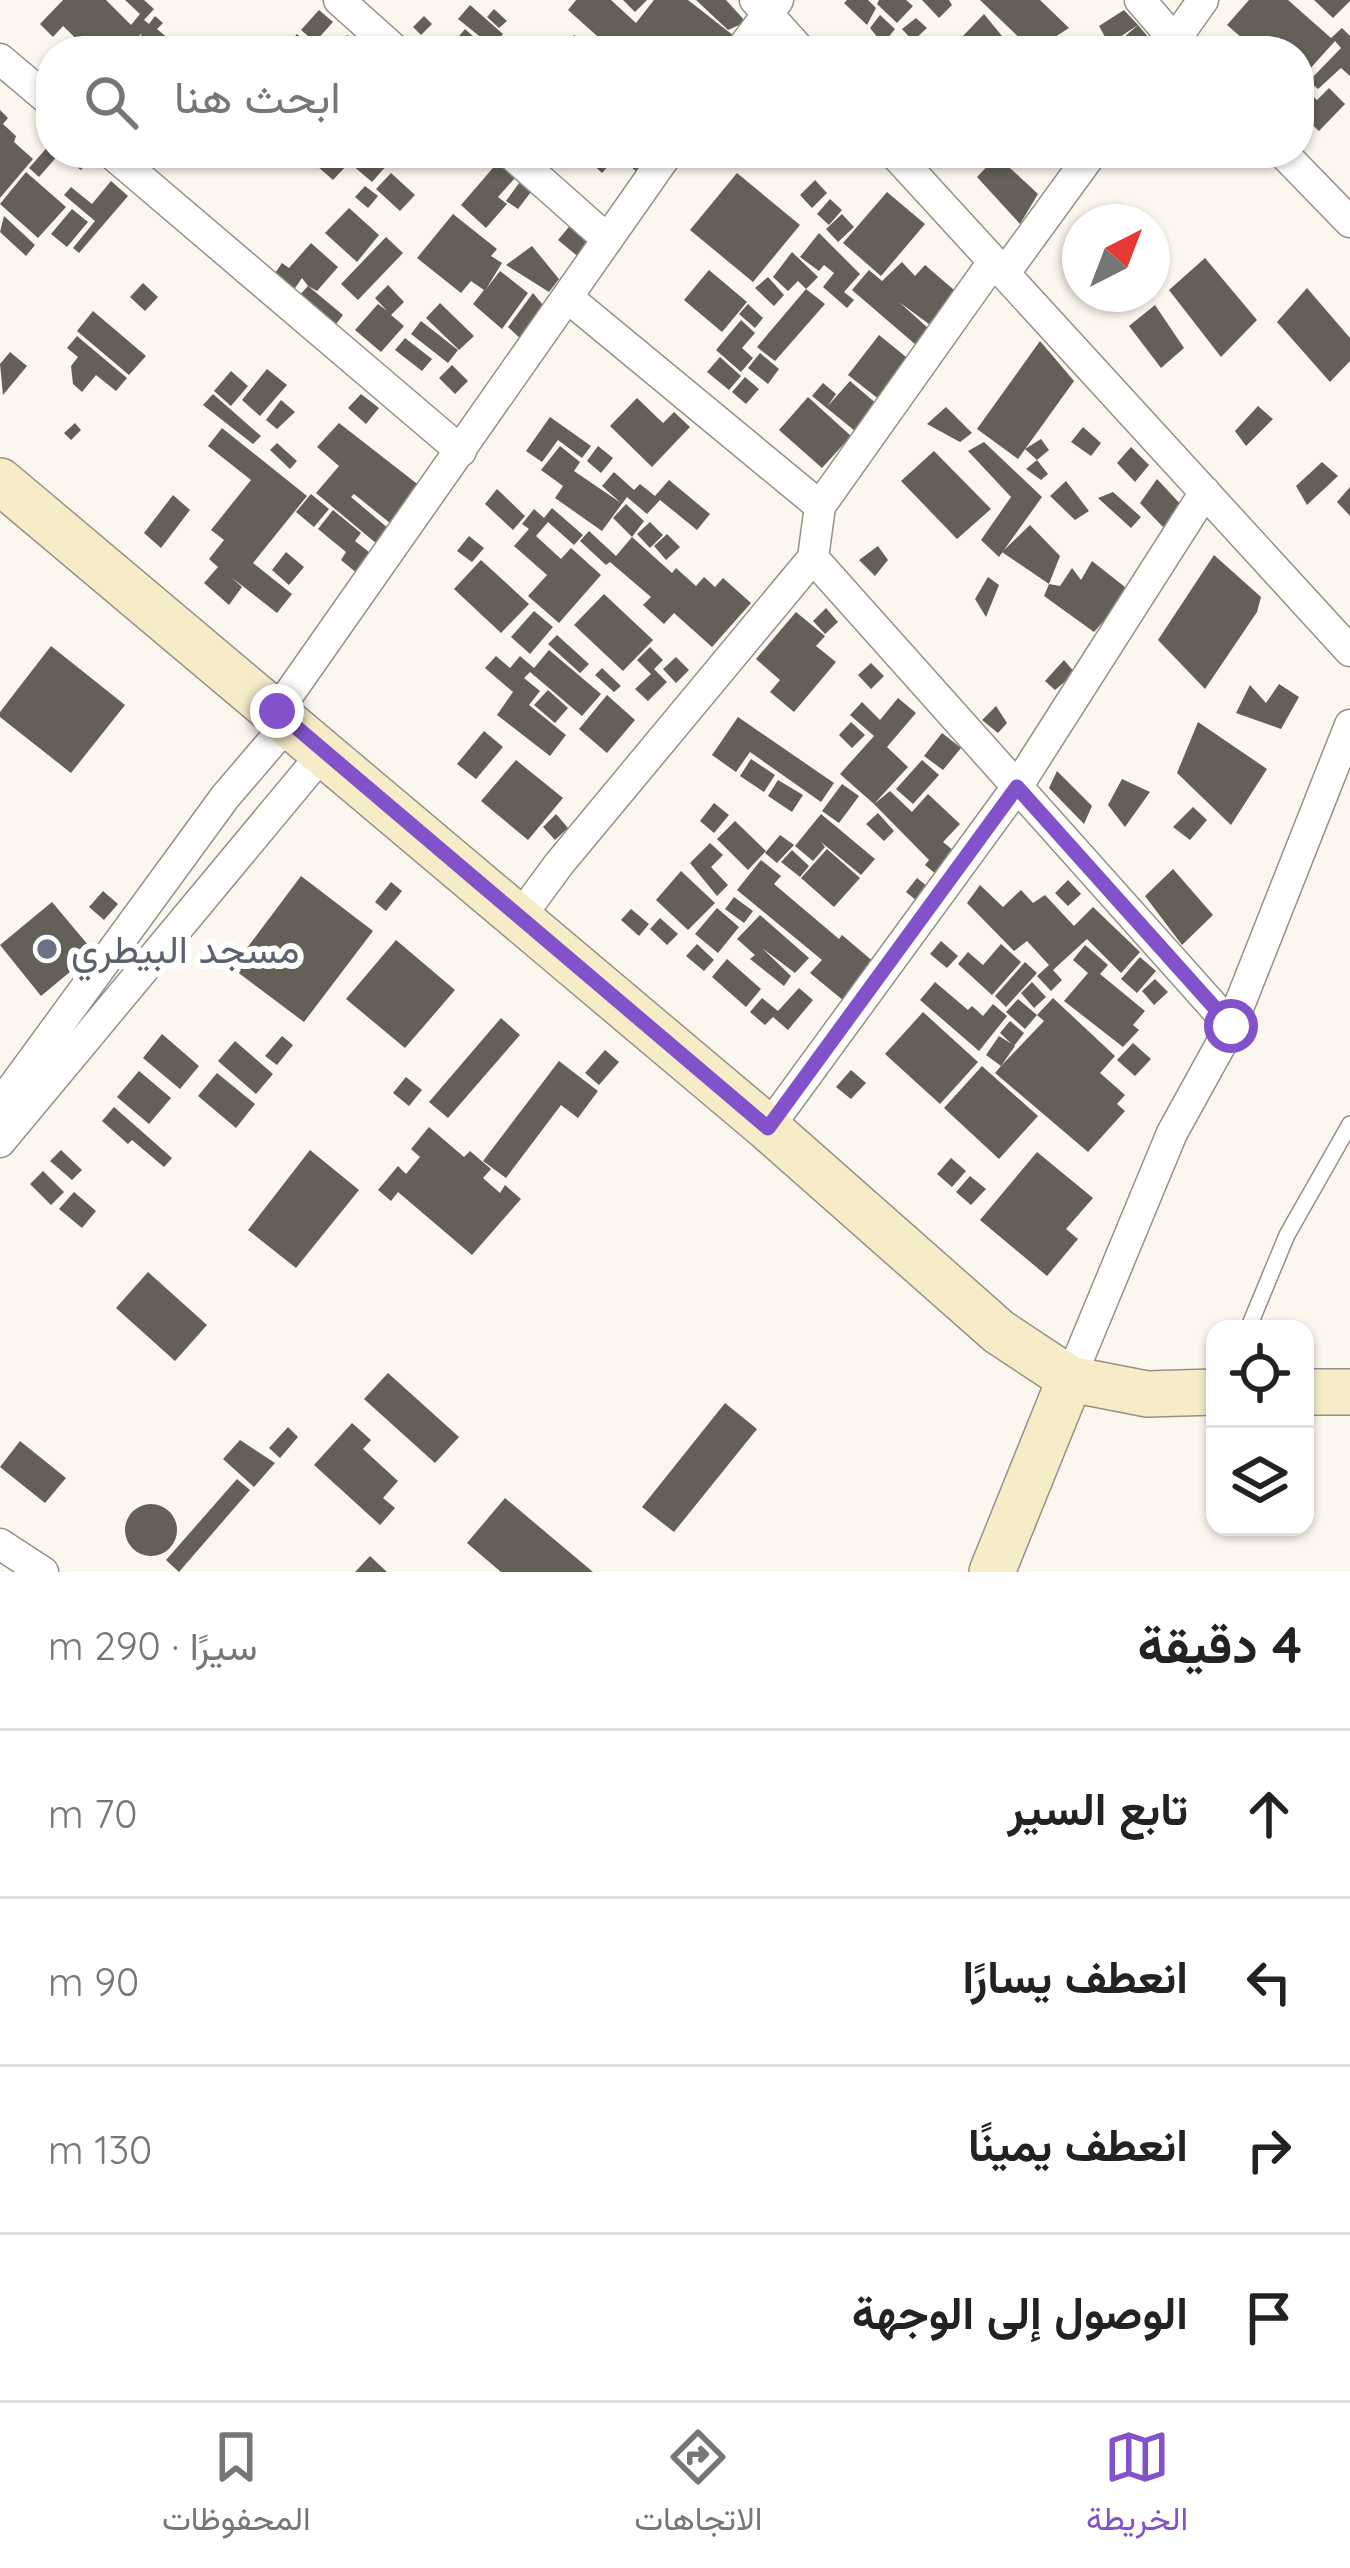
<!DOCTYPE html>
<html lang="ar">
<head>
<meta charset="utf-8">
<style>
  body { margin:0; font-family:Quicksand,Vazirmatn,sans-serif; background:#f2f2f2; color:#222; direction:rtl }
  .controls { position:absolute; right:36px; bottom:36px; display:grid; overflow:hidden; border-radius:24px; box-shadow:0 3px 9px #0004 }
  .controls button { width:108px; height:108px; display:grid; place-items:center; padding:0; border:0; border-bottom:3px solid #e0e0e0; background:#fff; color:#222; font:60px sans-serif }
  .compass { position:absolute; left:1062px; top:204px; width:108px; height:108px; border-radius:50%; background:#fff; box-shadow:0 3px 9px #0004; rotate:42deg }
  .stop { position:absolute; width:36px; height:36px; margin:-27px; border:9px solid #8152ca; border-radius:50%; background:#fff }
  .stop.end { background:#8152ca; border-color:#fff; box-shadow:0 3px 12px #0008 }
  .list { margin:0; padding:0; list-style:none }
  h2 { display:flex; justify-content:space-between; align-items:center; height:156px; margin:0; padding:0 48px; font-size:51px }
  h2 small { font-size:39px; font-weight:400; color:#767676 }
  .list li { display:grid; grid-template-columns:78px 1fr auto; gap:36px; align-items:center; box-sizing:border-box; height:168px; padding:0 48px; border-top:3px solid #e0e0e0 }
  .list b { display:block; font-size:45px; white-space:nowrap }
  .list em { font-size:39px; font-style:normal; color:#767676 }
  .icon { flex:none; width:66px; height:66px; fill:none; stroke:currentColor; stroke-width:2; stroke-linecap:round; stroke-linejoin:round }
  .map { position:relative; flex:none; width:1350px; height:1572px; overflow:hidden; direction:ltr }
  .search { position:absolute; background:#fff; box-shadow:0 3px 9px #0004; left:36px; right:36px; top:36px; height:132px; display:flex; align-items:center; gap:30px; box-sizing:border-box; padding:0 42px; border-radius:48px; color:#767676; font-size:45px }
  .sheet { height:828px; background:#fff }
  nav { display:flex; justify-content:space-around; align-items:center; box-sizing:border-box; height:168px; border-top:3px solid #e0e0e0; background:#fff; font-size:33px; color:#767676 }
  nav a { display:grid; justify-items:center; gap:6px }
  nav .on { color:#8152ca }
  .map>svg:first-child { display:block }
</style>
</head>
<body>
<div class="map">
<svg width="1350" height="1572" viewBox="0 0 1350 1572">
  <rect width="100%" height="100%" fill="#fbf7ee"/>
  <path fill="#636058" d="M63 0H106L131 25 140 14 125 0H144L154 9 144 20 149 24 155 16 163 23 157 29 183 51H152L139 40 142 33 125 51H89L63 26 53 37 40 24Z
    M576 0H611L636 23 654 0H688L734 36 723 51H632L637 44 626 36 614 51 568 10Z
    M623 0H647L635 12Z
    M696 0H726L746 22 728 30Z
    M847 0H868L876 8 867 25 844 3Z
    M879 0H906L913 6 897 23 877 4Z
    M922 0H949L952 5 939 18Z
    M980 0H1040L1069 28 1033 51Z
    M1249 0H1288L1331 38 1342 28 1350 36V76L1341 68 1318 89 1309 81 1341 48 1335 41 1299 81V51H1257L1227 25Z
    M1314 0H1350V1L1333 18Z
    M470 5 503 34 493 47 458 19Z
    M494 9 507 21 499 28 487 17Z
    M319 10 333 22 315 42 301 30Z
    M1124 10 1138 25 1149 38 1136 51H1108L1138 25 1109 44 1099 26Z
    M984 14 1002 36 985 51H976L963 36Z
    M880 15 895 29 883 44 870 28Z
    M424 16 432 24 421 35 413 27Z
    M916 18 927 28 913 41 902 29Z
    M465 29 484 46 479 51H461L453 43Z
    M297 34 311 47 308 51H282Z
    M347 35 358 44 351 51H342L337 46Z
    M574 35 599 51H565Z
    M923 37 933 49 909 51 907 48Z
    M1304 88 1317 100 1329 88 1345 104 1319 131 1299 113V94Z
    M0 110 8 118 3 124 16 136 14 142 33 159 0 198Z
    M51 143V153H60L39 177 29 168Z
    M78 153 88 161 81 170 71 163Z
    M302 153H333L347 165 333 180Z
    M338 153H375L388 164 372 182Z
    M586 153H609L615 158 602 173 584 156Z
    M636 153 649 167 641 176 626 162Z
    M1156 153H1178L1166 166Z
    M997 156 1038 194 1020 224 977 177Z
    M498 162 515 178 498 197 507 204 486 228 461 205Z
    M26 172 66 207 38 238 0 204Z
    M391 173 415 195 400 211 376 189Z
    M737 173 800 225 753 282 690 230Z
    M522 179 534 188 518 209 506 201Z
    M815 180 827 193 812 208 800 195Z
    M111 181 128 196 79 253 73 248 95 221 64 195 71 187 92 204Z
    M365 186 378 196 368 208 355 197Z
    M887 192 925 224 881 276 843 243Z
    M830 199 842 210 829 225 817 214Z
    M349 208 379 235 357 262 325 233Z
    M72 209 88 222 67 247 51 234Z
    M453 214 497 249 491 256 502 263 486 289 500 271 528 293 502 329 473 304 484 290 471 281 461 293 417 258Z
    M842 214 854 227 838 242 826 229Z
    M4 216 35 245 26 256 0 232Z
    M573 222 595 241 581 259 558 240Z
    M819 233 860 274 844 292 854 300 847 308 823 287 834 273 824 265 819 271 800 257Z
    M386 237 403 253 358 300 341 284Z
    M311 243 338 267 317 291 308 286 343 315 333 328 297 298 308 286 302 278 293 291 273 276 282 263 289 268Z
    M532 246 559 279 549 292 506 265Z
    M792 252 818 277 806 289 798 281 788 291 773 277Z
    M1205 258 1257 320 1221 357 1169 290Z
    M902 262 915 276 925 265 960 295 933 327 899 302 929 329 916 345 852 290 869 270 882 281Z
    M709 270 747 302 722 332 684 300Z
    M768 277 784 295 774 306 755 288Z
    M143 283 158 297 145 311 130 297Z
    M388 285 404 302 391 315 404 326 381 352 355 330 378 304 387 311 375 298Z
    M1307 288 1350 338V361L1330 382 1277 322Z
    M806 289 825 304 775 361 757 347Z
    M533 293 547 310 524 342 508 327Z
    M440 303 474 336 459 350 426 318Z
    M748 304 763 318 755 328 739 314Z
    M1155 305 1184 348 1161 368 1129 326Z
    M93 311 146 356 129 375 77 331Z
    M741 320 755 333 742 348 753 358 741 372 716 350Z
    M421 321 458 350 448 363 411 334Z
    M879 335 911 361 880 400 848 375Z
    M77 336 127 378 116 391 96 375 82 392 73 384 71 366 78 357 67 348Z
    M405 338 432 359 422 371 395 350Z
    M1040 341 1074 381 1018 459 977 429Z
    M10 352 27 366 3 395 0 364Z
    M760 353 779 369 768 384 748 368Z
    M720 357 741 376 729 390 707 372Z
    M452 365 468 381 455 394 439 378Z
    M267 369 287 385 260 416 242 400Z
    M231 371 248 386 231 406 214 391Z
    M745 377 759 389 746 404 732 392Z
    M850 381 878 405 855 431 812 396 823 383 836 394 827 407Z
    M213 394 261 436 253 444 203 405Z
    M361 394 379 408 366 424 348 408Z
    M808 397 851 436 822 468 779 430Z
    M637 398 663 423 674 412 690 427 652 467 610 426Z
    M281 400 295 412 277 429 266 420Z
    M1258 406 1273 419 1246 446 1235 431Z
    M946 407 972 433 960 442 927 424Z
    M550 417 591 446 582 458 558 440 542 462 526 451Z
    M75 423 81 430 71 440 64 433Z
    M339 423 425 490 395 527 354 494 351 497 389 529 377 544 316 493 339 466 317 447Z
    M1083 427 1101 443 1091 456 1071 442Z
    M222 428 307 496 253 563 292 594 277 613 231 577 242 587 229 605 204 583 218 567 209 559 224 540 211 530 251 480 208 446Z
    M1041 439 1049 450 1037 460 1025 449Z
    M984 442 1042 497 999 557 981 540 1011 497 968 451Z
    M277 443 297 461 290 469 270 450Z
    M560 446 580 462 574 471 621 503 602 486 614 472 634 490 640 484 655 496 669 480 710 514 697 530 660 500 647 514 627 497 602 531 555 498 563 486 541 470Z
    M598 446 613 458 601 473 587 461Z
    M1131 447 1149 465 1135 482 1117 463Z
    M934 451 991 509 957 539 901 481Z
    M1037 460 1048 474 1041 480 1026 469Z
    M1322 462 1338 476 1307 505 1296 486Z
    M1157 479 1184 508 1163 527 1140 503Z
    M1066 481 1089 511 1075 520 1050 496Z
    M1350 487V516L1337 502Z
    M497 489 525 516 513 530 485 504Z
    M1113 492 1141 517 1131 528 1098 498Z
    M311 494 329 509 314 527 296 512Z
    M173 495 190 510 161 548 144 533Z
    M626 504 644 521 632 537 613 518Z
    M552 508 583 535 574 545 548 522 536 536 561 559 571 548 601 575 559 623 528 596 547 575 514 546 529 529 522 524 534 509 544 518Z
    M333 510 361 533 355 541 374 556 358 574 341 560 346 552 318 529Z
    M650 522 663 535 650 548 637 534Z
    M1030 525 1060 556 1049 584 1060 586 1072 568 1081 580 1092 561 1130 591 1094 632 1044 596 1049 584 1002 552Z
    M589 531 616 556 632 537 672 573 676 568 696 586 704 577 715 587 723 578 751 603 712 647 674 613 664 624 643 605 651 597 610 562 606 565 580 541Z
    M667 534 680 547 666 560 654 546Z
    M469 536 484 548 472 562 457 551Z
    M878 546 888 560 875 576 859 560Z
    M286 552 304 567 289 585 272 570Z
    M1214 555 1261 597 1257 612 1205 689 1158 640Z
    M481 560 529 604 501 633 454 589Z
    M988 577 999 585 986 617 975 599Z
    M604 594 653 640 623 671 574 625Z
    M826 608 838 622 825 634 813 621Z
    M534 611 553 627 530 654 511 637Z
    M796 612 825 636 816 646 836 662 794 712 770 692 780 680 756 659Z
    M557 635 589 664 580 673 548 644Z
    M51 646 125 705 71 773 0 717V712Z
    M650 647 663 660 654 669 667 682 648 701 635 689 651 674 637 660Z
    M549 650 601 694 582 716 530 672 524 678 540 691 529 705 566 735 550 756 497 715 513 692 485 668 496 656 510 668 520 656 534 668Z
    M676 657 689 670 676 683 663 669Z
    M1064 660 1075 673 1055 690 1045 681Z
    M871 663 884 676 871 689 858 675Z
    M602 668 621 686 614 692 595 675Z
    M1279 684 1299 697 1281 729 1236 713 1250 685 1266 703Z
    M548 690 568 708 555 723 534 705Z
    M607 695 635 720 607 753 579 729Z
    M898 698 916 713 887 747 908 767 874 804 840 774 874 736 850 715 862 702 880 720Z
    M996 706 1007 723 998 733 982 720Z
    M738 717 834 783 821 802 750 752 736 772 712 755Z
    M851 722 865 735 852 748 839 735Z
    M1198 722 1267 769 1231 825 1177 773Z
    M484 731 503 747 476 779 457 764Z
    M942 733 961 748 943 770 924 756Z
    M751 759 775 775 764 792 740 776Z
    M516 760 563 798 528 840 481 801Z
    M922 760 939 775 913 804 896 789Z
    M1057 771 1092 806 1084 824 1049 788Z
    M1122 779 1150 792 1125 827 1108 805Z
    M778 780 803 795 792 812 768 796Z
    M842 784 859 796 839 823 822 811Z
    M890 791 912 812 928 794 960 824 943 842 954 851 936 874 925 865 929 860 874 804Z
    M714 803 729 815 714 833 700 821Z
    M1193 807 1207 820 1190 840 1173 827Z
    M878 813 894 831 884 841 866 824Z
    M556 814 568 828 555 840 543 827Z
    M821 814 875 859 861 875 821 842 825 847 813 861 795 846Z
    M735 821 766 851 748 870 717 839Z
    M780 835 794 845 777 863 765 853Z
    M710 843 723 855 711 867 728 885 717 896 690 863Z
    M827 849 860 878 834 907 801 878Z
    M792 850 809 866 800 877 781 862Z
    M761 860 781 876 774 884 839 939 842 935 875 963 844 1001 810 973 822 960 737 890Z
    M1173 869 1213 915 1182 945 1145 896Z
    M681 871 715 903 688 930 656 900Z
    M301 876 373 931 304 1022 232 968Z
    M917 878 928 887 917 901 906 892Z
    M1068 880 1081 894 1068 906 1055 893Z
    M391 882 402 891 386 911 375 902Z
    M980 885 1003 907 1021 890 1033 903 1045 895 1074 926 1093 907 1140 952 1121 973 1087 939 1053 970 1062 980 1051 991 1037 976 1049 965 1027 941 1014 951 967 903Z
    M103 891 118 904 104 920 89 907Z
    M734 897 753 911 744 923 725 909Z
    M52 902 94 952 41 996 0 945Z
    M717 908 739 927 718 953 695 934Z
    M631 909 649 924 639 936 621 920Z
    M760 915 809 958 795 973 762 948 791 976 784 986 750 959 755 955 737 939Z
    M660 918 678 934 667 945 650 929Z
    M396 940 455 990 405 1048 346 999Z
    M941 941 958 956 947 968 930 954Z
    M697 944 714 960 704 971 686 956Z
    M1001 944 1021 962 992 995 958 964 968 952 983 965Z
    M1085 945 1108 965 1100 974 1145 1011 1133 1025 1139 1030 1123 1047 1064 1001 1088 973 1073 960Z
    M1140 957 1156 971 1137 993 1121 979Z
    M727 959 761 989 746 1007 712 977Z
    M1025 962 1037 973 1006 1007 995 996Z
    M1155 979 1168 992 1154 1005 1142 991Z
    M935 982 968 1010 972 1006 983 1016 993 1004 1007 1016 979 1051 920 1000Z
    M1032 982 1046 997 1034 1008 1021 993Z
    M799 988 813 1000 788 1030 773 1017 765 1025 750 1012 762 998 778 1011Z
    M1053 998 1115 1056 1100 1073 1125 1095 1117 1104 1125 1111 1088 1152 995 1073 1001 1066 986 1055 999 1036 1015 1046 1001 1066 1044 1021 1037 1015Z
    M1018 999 1037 1015 1025 1029 1006 1012Z
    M923 1012 978 1062 940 1104 885 1054Z
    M501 1018 520 1035 448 1118 429 1102Z
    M1010 1021 1024 1033 1014 1046 1000 1033Z
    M162 1034 199 1066 180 1089 143 1058Z
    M282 1036 293 1045 277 1065 265 1056Z
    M235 1041 273 1074 256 1094 218 1061Z
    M1133 1043 1151 1059 1135 1076 1117 1060Z
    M605 1050 619 1062 599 1085 585 1073Z
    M559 1061 598 1091 578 1118 561 1105 506 1178 483 1161Z
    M982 1066 1038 1116 999 1159 944 1108Z
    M851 1070 866 1083 851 1099 836 1087Z
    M139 1071 171 1098 149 1124 117 1097Z
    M217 1073 255 1104 236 1128 198 1096Z
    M406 1077 422 1090 409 1106 393 1093Z
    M114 1107 172 1158 164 1167 132 1140 128 1144 102 1121Z
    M429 1127 464 1157 470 1151 491 1169 483 1178 500 1193 505 1185 521 1199 472 1255 398 1192 391 1201 378 1190 398 1166 406 1174 420 1157 411 1149Z
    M61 1150 82 1170 72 1180 50 1161Z
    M310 1150 359 1190 296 1268 248 1230Z
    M1037 1152 1093 1198 1066 1229 1078 1239 1047 1276 980 1220Z
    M951 1158 966 1171 952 1187 937 1174Z
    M43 1171 64 1192 51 1205 30 1184Z
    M970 1176 986 1189 971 1205 956 1192Z
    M74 1192 96 1211 82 1228 59 1209Z
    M148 1272 207 1325 175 1361 116 1308Z
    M388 1373 459 1437 435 1463 364 1399Z
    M725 1403 757 1429 674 1532 642 1507Z
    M352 1423 371 1440 363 1449 398 1481 383 1498 395 1508 380 1525 314 1465Z
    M288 1427 298 1437 280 1458 269 1448Z
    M240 1440 275 1463 254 1487 223 1459Z
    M20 1441 66 1478 45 1503 0 1467Z
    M237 1479 250 1490 179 1572 166 1560Z
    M505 1498 593 1572H501L467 1543Z
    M125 1530a26 26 0 1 1 52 0a26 26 0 1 1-52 0Z
    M370 1556 387 1572H355Z"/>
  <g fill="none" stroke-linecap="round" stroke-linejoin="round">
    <g stroke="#959189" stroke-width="18">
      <path id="lane" d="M1248 1329 1287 1235 1350 1124"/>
    </g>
    <g stroke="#959189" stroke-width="33">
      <path id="street" d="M339 0 396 51
        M755 0 801 51
        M1140 0 1184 51
        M740 51 778 0
        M1167 51 1203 0
        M0 59 51 102
        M111 153 461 451
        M510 153 607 239
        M894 153 1350 651
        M1283 153 1350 222
        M1004 274 1092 153
        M567 297 820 506
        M813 558 1231 1026
        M277 711 668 153
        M520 917 559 864 813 558 820 506 993 262
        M0 1105 225 797 290 721
        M768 1128 1017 787 1205 492
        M0 1142 324 752
        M1070 1379 1172 1133 1231 1026 1350 725
        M0 1544 43 1572"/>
    </g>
    <g stroke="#959189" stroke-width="48">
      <path id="secondary" d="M0 481 768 1128 999 1332 1070 1379 1147 1394 1215 1392
        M1305 1392H1350
        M992 1572 1070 1379"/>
    </g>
    <use href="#lane" stroke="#fff" stroke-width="15"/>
    <use href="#street" stroke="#fff" stroke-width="30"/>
    <use href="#secondary" stroke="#f7ecc8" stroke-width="45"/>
  </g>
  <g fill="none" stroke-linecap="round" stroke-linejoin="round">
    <path stroke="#8152ca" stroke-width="15" d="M277 711 768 1128 1017 787 1231 1026"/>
  </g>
  <circle fill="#6b7280" stroke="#fff" stroke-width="4.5" cx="47" cy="949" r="12"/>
  <g text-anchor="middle" stroke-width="12" stroke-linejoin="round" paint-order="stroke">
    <g font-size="39" fill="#5b616d" stroke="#fff" text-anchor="start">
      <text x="71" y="963">مسجد البيطري</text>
    </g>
  </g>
</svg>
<div class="controls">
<button><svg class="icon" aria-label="locate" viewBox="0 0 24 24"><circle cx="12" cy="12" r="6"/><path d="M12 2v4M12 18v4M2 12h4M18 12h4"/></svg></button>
<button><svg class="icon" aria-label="layers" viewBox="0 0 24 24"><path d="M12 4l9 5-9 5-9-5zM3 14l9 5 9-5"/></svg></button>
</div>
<svg class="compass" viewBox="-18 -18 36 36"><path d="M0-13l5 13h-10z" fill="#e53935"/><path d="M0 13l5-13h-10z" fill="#767676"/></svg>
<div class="stop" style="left:1231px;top:1026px"></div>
<div class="stop end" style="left:277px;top:711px"></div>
<div class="search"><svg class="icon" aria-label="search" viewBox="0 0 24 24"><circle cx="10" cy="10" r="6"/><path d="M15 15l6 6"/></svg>ابحث هنا</div>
</div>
<section class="sheet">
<h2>4 دقيقة<small>سيرًا · 290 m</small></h2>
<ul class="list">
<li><svg class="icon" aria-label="ahead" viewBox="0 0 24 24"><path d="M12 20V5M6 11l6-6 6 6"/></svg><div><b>تابع السير</b></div><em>70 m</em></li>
<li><svg class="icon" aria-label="left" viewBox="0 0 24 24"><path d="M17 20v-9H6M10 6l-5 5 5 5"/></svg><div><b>انعطف يسارًا</b></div><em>90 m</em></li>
<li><svg class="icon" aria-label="right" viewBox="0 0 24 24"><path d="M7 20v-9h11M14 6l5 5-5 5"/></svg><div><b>انعطف يمينًا</b></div><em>130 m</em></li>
<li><svg class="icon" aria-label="arrive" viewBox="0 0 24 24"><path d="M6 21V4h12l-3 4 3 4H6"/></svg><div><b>الوصول إلى الوجهة</b></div></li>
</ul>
</section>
<nav>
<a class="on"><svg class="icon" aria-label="map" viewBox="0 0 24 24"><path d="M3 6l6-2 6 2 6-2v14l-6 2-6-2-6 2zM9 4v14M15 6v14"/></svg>الخريطة</a>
<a><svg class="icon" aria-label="directions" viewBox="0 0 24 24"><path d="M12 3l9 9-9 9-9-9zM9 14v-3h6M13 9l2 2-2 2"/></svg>الاتجاهات</a>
<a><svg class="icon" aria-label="saved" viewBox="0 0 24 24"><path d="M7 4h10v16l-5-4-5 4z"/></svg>المحفوظات</a>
</nav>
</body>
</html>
